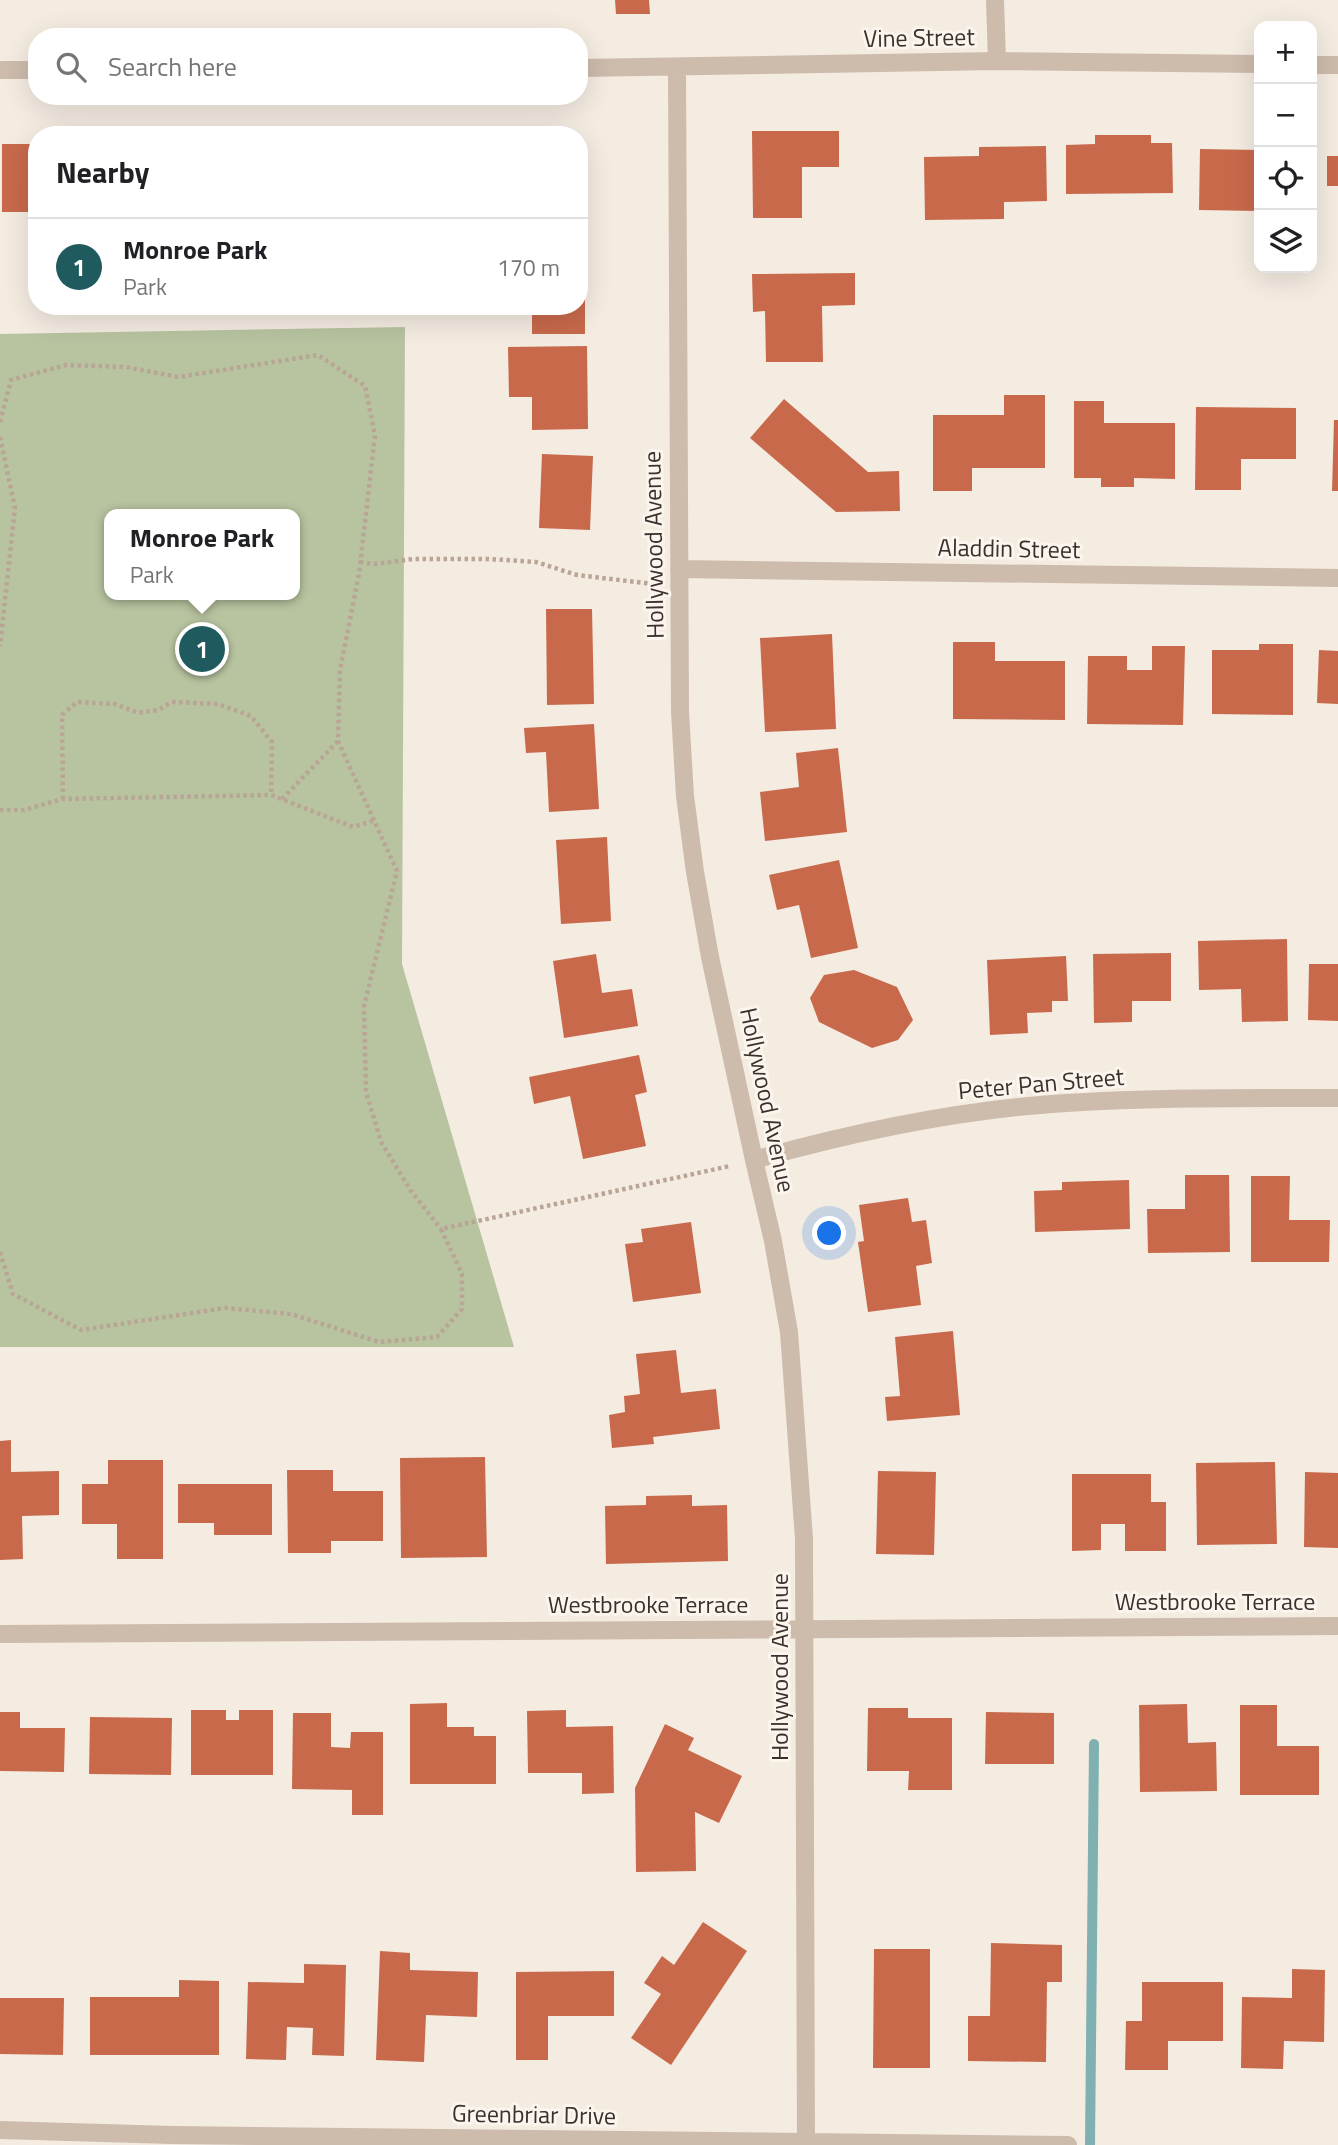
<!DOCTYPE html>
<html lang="en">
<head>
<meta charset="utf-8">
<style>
  body { margin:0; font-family:"Titillium Web",sans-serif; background:#f2f2f2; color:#202124 }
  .controls { position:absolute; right:21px; top:21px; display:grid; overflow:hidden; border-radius:14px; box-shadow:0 7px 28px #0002 }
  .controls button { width:63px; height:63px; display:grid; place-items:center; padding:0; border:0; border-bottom:2px solid #e0e0e0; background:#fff; color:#202124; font:35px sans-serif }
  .you { position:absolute; left:830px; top:1234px; width:24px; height:24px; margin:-18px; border:5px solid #fff; border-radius:50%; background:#1a73e8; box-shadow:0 0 0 10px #1a73e833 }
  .badge { display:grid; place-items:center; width:46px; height:46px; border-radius:50%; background:#1f5a5e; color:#fff; font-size:23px; font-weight:700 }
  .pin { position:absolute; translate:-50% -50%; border:4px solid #fff; box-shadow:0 2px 7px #0006 }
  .popup { position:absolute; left:104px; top:509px; width:196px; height:91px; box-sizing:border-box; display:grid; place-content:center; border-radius:14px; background:#fff; filter:drop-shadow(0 2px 5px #0005); font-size:23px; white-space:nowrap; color:#757577 }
  .popup b { font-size:26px; color:#202124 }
  .popup::after { content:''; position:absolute; left:50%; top:100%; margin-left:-14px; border:14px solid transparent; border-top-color:#fff }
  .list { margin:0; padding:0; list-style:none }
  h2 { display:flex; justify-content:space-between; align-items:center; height:91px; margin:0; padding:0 28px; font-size:30px }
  h2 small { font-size:23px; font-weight:400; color:#757577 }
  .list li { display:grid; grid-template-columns:46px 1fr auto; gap:21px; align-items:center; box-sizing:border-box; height:98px; padding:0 28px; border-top:2px solid #e0e0e0 }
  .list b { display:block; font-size:26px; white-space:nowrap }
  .list p { margin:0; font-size:23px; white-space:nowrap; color:#757577 }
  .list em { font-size:23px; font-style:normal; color:#757577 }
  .icon { flex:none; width:38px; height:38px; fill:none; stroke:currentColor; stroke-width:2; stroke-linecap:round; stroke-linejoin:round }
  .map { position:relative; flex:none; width:1338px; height:2145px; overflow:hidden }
  .search { position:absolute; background:#fff; box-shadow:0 7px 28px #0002; left:28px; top:28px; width:560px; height:77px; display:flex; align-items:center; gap:18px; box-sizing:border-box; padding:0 24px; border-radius:28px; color:#757577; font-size:26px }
  .panel { position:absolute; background:#fff; box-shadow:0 7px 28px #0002; left:28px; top:126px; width:560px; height:189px; border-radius:28px }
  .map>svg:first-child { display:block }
</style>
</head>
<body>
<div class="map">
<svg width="1338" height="2145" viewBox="0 0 1338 2145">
  <rect width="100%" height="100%" fill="#f4ebe1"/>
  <path fill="#b8c4a0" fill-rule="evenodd" d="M405 327 402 964 514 1347H0V334ZM109 514H295V595H109Z"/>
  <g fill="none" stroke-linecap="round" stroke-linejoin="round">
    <path stroke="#7fb0b2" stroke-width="10" d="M1090 2145 1094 1744"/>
  </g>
  <path fill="#c8694b" d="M615 0H649L650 14H616Z
    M554 131 557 135H497V132Z
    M752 131H839V167H802V218H753Z
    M1095 135H1151V143H1172L1173 193 1066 194V145L1095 144Z
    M2 144H33V154H37V212H2Z
    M1046 146 1047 201 1004 202V219L925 220 924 157 979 156V147Z
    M1200 149 1259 150V211L1199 210Z
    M1327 156H1338V186H1327Z
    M579 158 587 167 588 219H579Z
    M579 237H585V334H532V306H579Z
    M855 273V305L822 306 823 362H766L765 311 753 312 752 274Z
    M587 346 588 429 532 430V397H509L508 347Z
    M1004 395H1045V468H972V491H933V415H1004Z
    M784 399 868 472 899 471 900 511 836 512 750 438Z
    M1074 401H1104V423H1175V479L1134 478V487H1101V478H1074Z
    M1196 407 1296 408V459H1241V490H1195Z
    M1334 420H1338V491H1332Z
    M542 454 593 456 590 530 539 528Z
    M546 609H592L594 704 547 705Z
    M832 634 836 729 765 732 760 638Z
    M953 642H995V661H1065V720L953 719Z
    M1259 644H1293V715L1212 714V650H1259Z
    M1152 646H1185L1183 725 1087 724 1088 656H1127V670H1152Z
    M1319 650 1338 651V704L1317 703Z
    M594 724 599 809 549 812 546 752 526 753 524 728Z
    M838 748 847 832 765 841 760 792 799 787 796 753Z
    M607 837 611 921 561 924 556 840Z
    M839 860 858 948 811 958 799 905 777 910 769 875Z
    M1287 939 1288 1021 1242 1022 1241 989 1199 990 1198 941Z
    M1171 953V1001H1132V1022L1094 1023 1093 954Z
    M596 954 602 993 632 989 638 1026 564 1038 553 961Z
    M1066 956 1068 1001H1052V1012L1027 1013 1028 1033 990 1035 987 960Z
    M1309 964H1338V1021L1308 1020Z
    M854 970 897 987 913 1020 898 1040 872 1048 819 1022 810 998 824 975Z
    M639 1055 647 1092 635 1095 646 1146 583 1159 570 1096 534 1104 529 1077Z
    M1185 1175H1229L1230 1252 1148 1253 1147 1209H1185Z
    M1251 1176H1290L1289 1220H1330L1329 1262H1251Z
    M1129 1180 1130 1229 1035 1232 1034 1191 1062 1190V1182Z
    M908 1198 912 1222 926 1220 932 1263 916 1266 921 1305 868 1312 858 1242 864 1241 859 1205Z
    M691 1222 701 1293 633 1302 625 1244 643 1242 641 1229Z
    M953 1331 960 1415 887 1421 885 1397 900 1396 895 1337Z
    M676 1350 681 1393 716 1389 720 1429 653 1437 654 1444 612 1448 609 1415 625 1412 624 1396 640 1394 636 1354Z
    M11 1440V1472L59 1471V1515L22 1516 23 1559 0 1560V1441Z
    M485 1457 487 1557 401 1558 400 1458Z
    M108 1460H163V1559H117V1524H82V1484H108Z
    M1275 1462 1277 1544 1197 1545 1196 1463Z
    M287 1470H333V1491H383V1541H331V1553H288Z
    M878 1471 936 1472 934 1555 876 1554Z
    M1305 1472 1338 1473V1548L1304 1547Z
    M1072 1474H1151V1502H1166V1551H1125V1524H1101V1550L1072 1551Z
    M178 1484H272V1535H214V1523H178Z
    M692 1495V1506L727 1505 728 1561 606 1564 605 1506 646 1505V1496Z
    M447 1703V1727H474V1736H496V1784H410V1704Z
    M1187 1704 1188 1743 1216 1742 1217 1791 1140 1792 1139 1705Z
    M1240 1705H1277V1746H1319V1795H1240Z
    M868 1708H908V1718H952V1790H908L909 1771H867Z
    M191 1710H226V1720H239V1710H273V1775H191Z
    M566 1710V1727L613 1726 614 1793 582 1794V1773H528L527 1711Z
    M0 1712H20V1728H65L64 1772 0 1771Z
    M986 1712 1054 1713V1764H985Z
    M293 1713H331V1747L350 1748 351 1732H383V1815H352V1790L292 1789Z
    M90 1717 172 1718 171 1775 89 1774Z
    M665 1724 694 1738 688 1750 742 1776 719 1823 695 1812 696 1871 636 1872 635 1788Z
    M703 1922 747 1951 671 2065 631 2038 661 1994 644 1983 662 1956 674 1965Z
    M991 1943 1062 1945V1982H1047L1046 2062 968 2061V2016H990Z
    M874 1949H930V2068H873Z
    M380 1951 410 1953V1970L478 1972 477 2017 426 2015 424 2062 376 2060Z
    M304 1964 346 1965 344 2056 312 2055 313 2028 287 2027 286 2060 246 2059 248 1982 304 1983Z
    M1292 1969 1325 1970 1324 2042 1284 2041 1283 2069 1241 2068 1242 1997 1292 1998Z
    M614 1971V2016H548V2060H516V1972Z
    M179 1980 219 1981V2055H90V1997H179Z
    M1142 1982H1223V2041H1168V2070H1125L1126 2021H1142Z
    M0 1998H64L63 2055 0 2054Z"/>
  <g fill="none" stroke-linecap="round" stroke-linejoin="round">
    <path stroke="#b9a596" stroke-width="4.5" stroke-dasharray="3.5 3.5" stroke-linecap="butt" d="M0 422 11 380 66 365 126 367 178 377 318 355 365 386 375 435 359 574 340 670 338 741 397 871 364 1006 366 1092 381 1142 411 1191 441 1229
      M0 437 15 508 0 646
      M360 562 374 564 413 559H490L536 562 577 575 653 584
      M63 799 62 715 77 702 115 704 138 713 158 710 172 702 218 704 251 716 272 742 271 795
      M282 799 338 741
      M0 810H24L63 799 271 795 353 827 375 820
      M0 1252 13 1294 81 1330 225 1308 291 1314 379 1342 437 1337 462 1309V1274L441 1229 730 1166"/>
    <path stroke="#cdbbac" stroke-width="18" d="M995 0 997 61
      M1312 65H1338
      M677 67 680 712 685 796 695 872 710 957 754 1160 773 1241 789 1332 804 1539 806 2145
      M579 68 997 61 1259 64
      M0 70H37
      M679 569 1338 578
      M754 1160C847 1134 944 1113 1040 1105 1139 1097 1239 1098 1338 1098
      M0 1634 1338 1626
      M0 2130 172 2135 1068 2145"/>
  </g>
  <g text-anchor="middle" stroke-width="6" stroke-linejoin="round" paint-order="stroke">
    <g font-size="24" fill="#3b302b" stroke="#fbf5ee">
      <text transform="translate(919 38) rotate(-1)" y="8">Vine Street</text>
      <text transform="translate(654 545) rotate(-91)" y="8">Hollywood Avenue</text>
      <text transform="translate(1009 549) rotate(1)" y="8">Aladdin Street</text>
      <text transform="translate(1041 1084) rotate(-5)" y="8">Peter Pan Street</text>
      <text transform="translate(767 1100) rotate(78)" y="8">Hollywood Avenue</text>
      <text x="1215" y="1610">Westbrooke Terrace</text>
      <text x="648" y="1613">Westbrooke Terrace</text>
      <text transform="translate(780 1667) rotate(-90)" y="8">Hollywood Avenue</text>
      <text transform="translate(534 2115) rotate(1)" y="8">Greenbriar Drive</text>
    </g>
  </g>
</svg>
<div class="controls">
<button>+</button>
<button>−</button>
<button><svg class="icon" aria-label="locate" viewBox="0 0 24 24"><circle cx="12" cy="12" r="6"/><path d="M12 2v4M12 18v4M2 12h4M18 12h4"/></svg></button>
<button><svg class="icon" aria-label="layers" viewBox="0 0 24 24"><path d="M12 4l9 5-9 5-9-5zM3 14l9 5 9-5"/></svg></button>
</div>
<div class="you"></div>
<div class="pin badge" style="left:202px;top:649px">1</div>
<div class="popup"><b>Monroe Park</b>Park</div>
<div class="search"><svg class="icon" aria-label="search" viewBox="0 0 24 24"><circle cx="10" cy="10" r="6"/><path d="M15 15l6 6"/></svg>Search here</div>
<section class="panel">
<h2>Nearby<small></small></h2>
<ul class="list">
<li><span class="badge">1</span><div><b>Monroe Park</b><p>Park</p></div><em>170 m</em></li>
</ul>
</section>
</div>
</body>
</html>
